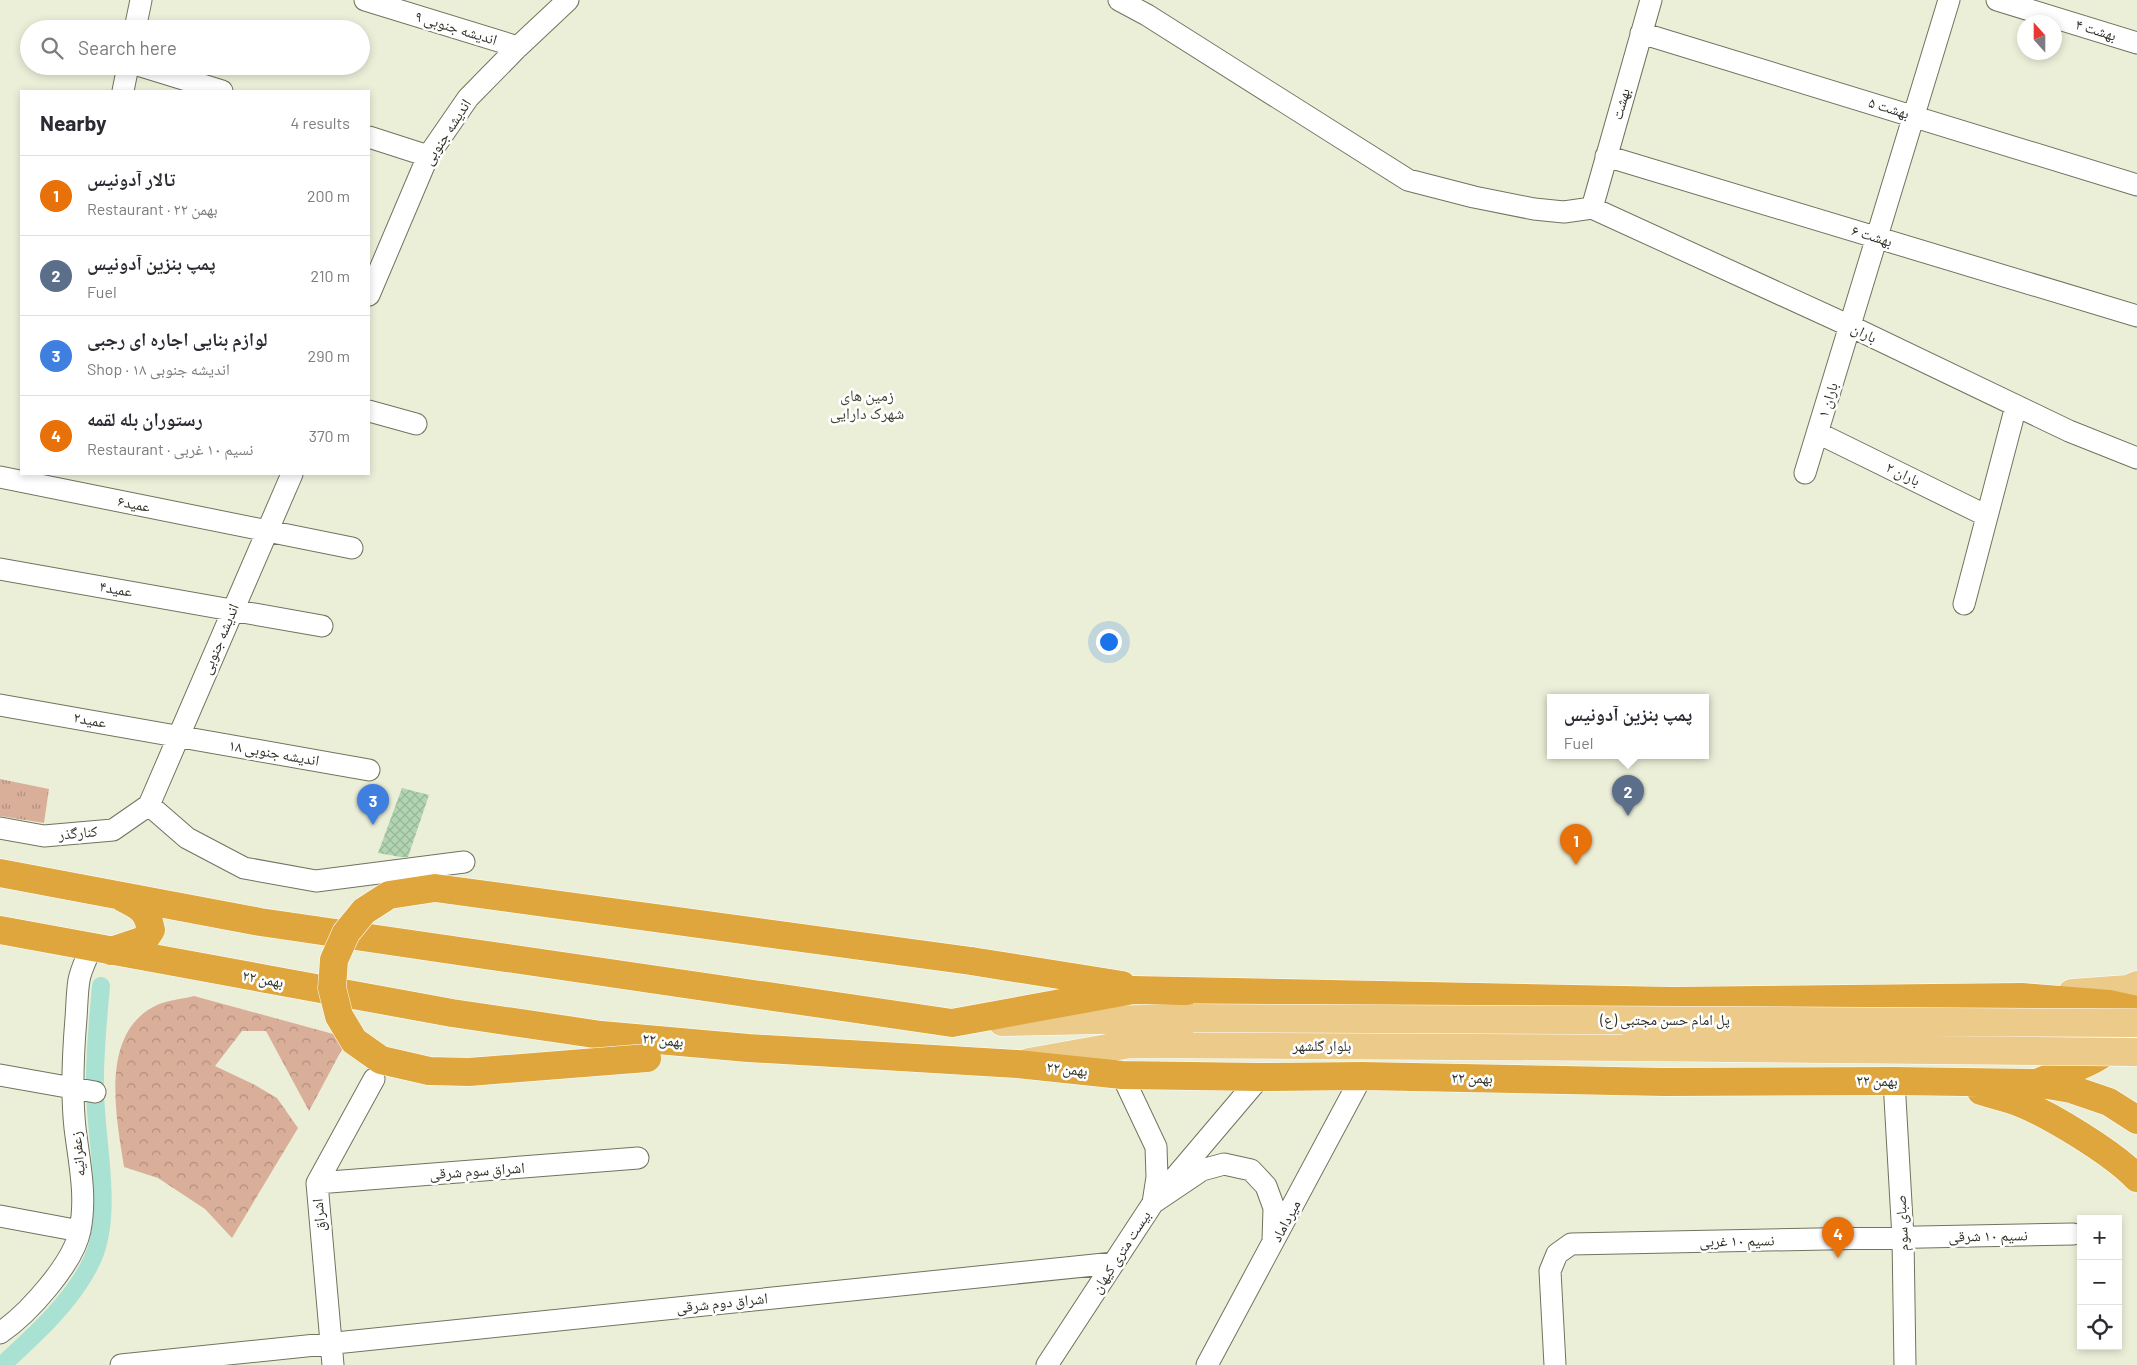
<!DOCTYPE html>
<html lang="en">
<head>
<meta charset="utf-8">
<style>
  body { margin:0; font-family:Barlow,"Noto Naskh Arabic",sans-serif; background:#f7f7f7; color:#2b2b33 }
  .controls { position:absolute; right:15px; bottom:15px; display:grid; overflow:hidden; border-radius:0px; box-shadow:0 2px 8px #0003 }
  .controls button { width:45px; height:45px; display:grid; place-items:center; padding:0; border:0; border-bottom:1px solid #e1e1e2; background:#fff; color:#2b2b33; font:25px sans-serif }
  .compass { position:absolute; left:2017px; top:15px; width:45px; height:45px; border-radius:50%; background:#fff; box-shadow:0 2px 8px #0003; rotate:339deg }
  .you { position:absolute; left:1108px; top:641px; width:18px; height:18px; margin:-12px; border:4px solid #fff; border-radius:50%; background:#1a73e8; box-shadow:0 0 0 8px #1a73e833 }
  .badge { display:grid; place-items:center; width:32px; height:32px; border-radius:50%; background:#b45309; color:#fff; font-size:16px; font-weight:700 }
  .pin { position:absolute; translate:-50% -41px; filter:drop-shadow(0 1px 2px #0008) }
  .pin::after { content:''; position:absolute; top:26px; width:18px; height:15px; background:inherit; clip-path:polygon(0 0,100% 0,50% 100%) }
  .popup { position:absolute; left:1547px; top:694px; width:162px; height:65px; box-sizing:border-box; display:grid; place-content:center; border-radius:0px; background:#fff; filter:drop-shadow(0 1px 4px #0005); font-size:16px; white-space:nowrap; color:#7c7c81 }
  .popup b { font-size:19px; color:#2b2b33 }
  .popup::after { content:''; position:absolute; left:50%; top:100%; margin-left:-10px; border:10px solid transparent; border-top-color:#fff }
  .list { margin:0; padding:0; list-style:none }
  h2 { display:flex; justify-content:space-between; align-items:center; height:65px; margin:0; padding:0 20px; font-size:21px }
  h2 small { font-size:16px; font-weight:400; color:#7c7c81 }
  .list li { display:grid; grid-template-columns:32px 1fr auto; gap:15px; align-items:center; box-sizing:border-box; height:80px; padding:0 20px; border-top:1px solid #e1e1e2 }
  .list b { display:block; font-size:19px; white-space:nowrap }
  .list p { margin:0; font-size:16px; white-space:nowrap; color:#7c7c81 }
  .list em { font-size:16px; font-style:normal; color:#7c7c81 }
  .icon { flex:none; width:28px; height:28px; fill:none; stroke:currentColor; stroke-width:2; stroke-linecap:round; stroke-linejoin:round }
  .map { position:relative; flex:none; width:2137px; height:1365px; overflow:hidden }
  .search { position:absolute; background:#fff; box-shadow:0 2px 8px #0003; left:20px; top:20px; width:350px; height:55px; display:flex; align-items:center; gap:12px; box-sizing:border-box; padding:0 18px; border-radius:28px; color:#7c7c81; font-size:19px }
  .panel { position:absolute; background:#fff; box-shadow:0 2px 8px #0003; left:20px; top:90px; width:350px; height:385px; border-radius:0px }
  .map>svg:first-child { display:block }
</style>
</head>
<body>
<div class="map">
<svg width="2137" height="1365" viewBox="0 0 2137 1365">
  <defs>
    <pattern id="grass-tufts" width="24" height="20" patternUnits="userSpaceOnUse" patternTransform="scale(1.25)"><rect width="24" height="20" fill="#daaf9a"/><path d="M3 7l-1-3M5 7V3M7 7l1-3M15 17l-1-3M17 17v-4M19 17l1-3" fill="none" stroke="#b18f7e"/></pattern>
    <pattern id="forest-crowns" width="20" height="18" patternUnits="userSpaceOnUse" patternTransform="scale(1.25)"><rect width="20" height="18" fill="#daaf9a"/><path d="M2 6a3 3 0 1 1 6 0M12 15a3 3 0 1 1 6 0" fill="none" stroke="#b18f7e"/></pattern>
    <pattern id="building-cross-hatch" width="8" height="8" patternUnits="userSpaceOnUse" patternTransform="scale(1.25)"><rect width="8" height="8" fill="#b2d5b1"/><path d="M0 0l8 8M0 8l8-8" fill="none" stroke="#99b798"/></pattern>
  </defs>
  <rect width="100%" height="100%" fill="#ecefd8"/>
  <path fill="url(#grass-tufts)" d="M0 779 49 789 44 823 0 816Z"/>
  <path fill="url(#forest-crowns)" d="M194 996 348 1038 309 1111 266 1031H242L215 1066 253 1084 277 1098 298 1128 232 1238 205 1209 158 1178 124 1167C116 1116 99 1032 157 1005 168 1000 183 999 194 996Z"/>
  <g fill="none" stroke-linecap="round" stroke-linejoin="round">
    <path stroke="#a9e2d2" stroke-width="18" d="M2 1365C35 1335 75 1299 93 1258 113 1212 96 1142 95 1092 94 1057 98 1021 101 986"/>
  </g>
  <path fill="url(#building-cross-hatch)" d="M402 788 429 795 408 857H401L378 853Z"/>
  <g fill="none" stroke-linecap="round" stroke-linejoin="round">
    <g stroke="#71735f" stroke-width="23">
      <path id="minor" d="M365 0 518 47
        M1119 0 1147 15 1408 180 1474 197 1534 209 1564 212 1592 208
        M1997 0 2137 43
        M135 29 141 0
        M1641 33 2137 185
        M141 66 222 91
        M123 91 128 66
        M369 137 428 156
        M1606 156 2137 316
        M1592 208 1850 326 2069 431 2137 458
        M1592 208 1651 0
        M369 295 428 156 468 98 518 47 568 0
        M369 411 416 424
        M1818 433 1987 516
        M1805 473 1949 0
        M0 477 352 548
        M0 569 322 626
        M1964 604 2016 406
        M0 705 369 770
        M149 805 292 474
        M149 805 187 838 244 868 316 881 464 862
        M0 828 44 836 113 830 149 805
        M0 1075 95 1092
        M1894 1081 1903 1238 1905 1365
        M1171 1182 1260 1077
        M317 1183 638 1158
        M1153 1203 1202 1170 1224 1164 1251 1170 1266 1186 1274 1208 1273 1241
        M0 1216 80 1231
        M0 1333C28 1314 74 1263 80 1230 87 1196 79 1161 75 1128 71 1091 73 1054 76 1018 77 1005 77 992 79 980 81 969 87 958 91 948
        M121 1365 1114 1263
        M333 1365 317 1183 374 1079
        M1047 1365 1153 1203 1157 1177 1156 1147 1122 1075
        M1207 1365 1362 1076
        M1555 1365 1550 1271 1557 1254 1571 1244 2073 1234"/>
    </g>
    <g stroke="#fff" stroke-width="29">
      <path id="major" d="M2072 993 2128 989 2137 985
        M1002 1022 1193 1018
        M1029 1062 1130 1044 1629 1047"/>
    </g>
    <g stroke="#fff" stroke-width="29">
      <path id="highway" d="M0 873 260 922 952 1023 1133 990 1672 1001 2022 997 2109 1004 2137 1010
        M0 930 452 1013 601 1035 748 1048 1017 1064 1122 1075 1260 1077 1362 1076 1665 1082 1894 1081 2036 1083 2071 1089 2109 1102 2137 1120
        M111 951 144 940 151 930C147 910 141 907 123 898
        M971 961 1122 985
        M2036 1083C2058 1074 2094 1064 2111 1047
        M1981 1091C1993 1095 2004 1097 2015 1101 2048 1113 2113 1153 2137 1178"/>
    </g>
    <use href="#minor" stroke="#fff" stroke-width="21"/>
    <use href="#major" stroke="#ebca8a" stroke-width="28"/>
    <use href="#highway" stroke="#dea63c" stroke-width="28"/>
    <g stroke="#fff" stroke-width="29" stroke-linecap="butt">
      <path id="major-bridge" d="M1193 1018 2137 1023
        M1629 1047 2137 1052"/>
    </g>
    <g stroke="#fff" stroke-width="29" stroke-linecap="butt">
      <path id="highway-bridge" d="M647 1058 469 1072 429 1071 381 1060 354 1041 339 1016 332 988 334 960 346 933 364 911 389 895 435 888 971 961"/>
    </g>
    <use href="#major-bridge" stroke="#ebca8a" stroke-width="28"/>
    <use href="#highway-bridge" stroke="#dea63c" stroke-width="28"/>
  </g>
  <g text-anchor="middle" stroke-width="5" stroke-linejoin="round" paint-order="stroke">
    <g font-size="15" fill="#303128" stroke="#fff">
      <text transform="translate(456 28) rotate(17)" y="5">اندیشه جنوبی ۹</text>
      <text transform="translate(2096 30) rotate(17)" y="5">بهشت ۴</text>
      <text transform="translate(1621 104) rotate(-74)" y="5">بهشت</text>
      <text transform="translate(1889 108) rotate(17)" y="5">بهشت ۵</text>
      <text transform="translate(447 132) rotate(-57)" y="5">اندیشه جنوبی</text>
      <text transform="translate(1872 236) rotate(17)" y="5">بهشت ۶</text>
      <text transform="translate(1864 333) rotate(26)" y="5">باران</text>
      <text transform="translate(1828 400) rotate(-73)" y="5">باران ۱</text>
      <text transform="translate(1903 474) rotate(26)" y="5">باران ۲</text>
      <text transform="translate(134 504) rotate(11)" y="5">عمید۶</text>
      <text transform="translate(116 589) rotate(10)" y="5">عمید۴</text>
      <text transform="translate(220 639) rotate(-67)" y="5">اندیشه جنوبی</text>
      <text transform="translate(90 720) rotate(10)" y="5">عمید۲</text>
      <text transform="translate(274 753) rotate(10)" y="5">اندیشه جنوبی ۱۸</text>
      <text transform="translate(78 833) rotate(-5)" y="5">کنارگذر</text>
      <text transform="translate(263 979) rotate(10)" y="5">۲۲ بهمن</text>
      <text x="1665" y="1025">پل امام حسن مجتبی (ع)</text>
      <text transform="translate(663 1040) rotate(5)" y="5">۲۲ بهمن</text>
      <text x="1322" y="1051">بلوار گلشهر</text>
      <text transform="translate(1067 1069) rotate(6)" y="5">۲۲ بهمن</text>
      <text transform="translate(1472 1078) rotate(1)" y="5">۲۲ بهمن</text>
      <text x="1877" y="1086">۲۲ بهمن</text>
      <text transform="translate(78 1154) rotate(-96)" y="5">زعفرانیه</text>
      <text transform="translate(477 1171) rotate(-4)" y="5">اشراق سوم شرقی</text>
      <text transform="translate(319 1215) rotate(-95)" y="5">اشراق</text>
      <text transform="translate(1286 1221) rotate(-62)" y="5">میرداماد</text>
      <text transform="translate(1902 1223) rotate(-93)" y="5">صبای سوم</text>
      <text transform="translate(1988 1236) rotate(-1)" y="5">نسیم ۱۰ شرقی</text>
      <text transform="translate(1737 1241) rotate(-1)" y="5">نسیم ۱۰ غربی</text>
      <text transform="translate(1121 1252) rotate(-57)" y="5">بیست متری کیهان</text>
      <text transform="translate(722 1303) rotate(-6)" y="5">اشراق دوم شرقی</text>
    </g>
    <g font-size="16" fill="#434532" stroke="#fff">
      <text x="867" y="401">زمین های<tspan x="867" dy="18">شهرک دارایی</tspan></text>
    </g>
  </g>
</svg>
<div class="controls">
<button>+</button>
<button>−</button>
<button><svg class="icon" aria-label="locate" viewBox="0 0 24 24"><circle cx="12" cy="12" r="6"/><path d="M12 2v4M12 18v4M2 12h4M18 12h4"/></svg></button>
</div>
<svg class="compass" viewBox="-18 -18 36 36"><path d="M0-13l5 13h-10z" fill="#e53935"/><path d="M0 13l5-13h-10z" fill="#7c7c81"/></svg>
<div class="you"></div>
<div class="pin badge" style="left:1576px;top:865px;background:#e8710a">1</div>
<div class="pin badge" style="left:1628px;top:816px;background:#5c6f8a">2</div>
<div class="popup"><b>پمپ بنزین آدونیس</b>Fuel</div>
<div class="pin badge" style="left:373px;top:825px;background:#3f7fe0">3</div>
<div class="pin badge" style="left:1838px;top:1258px;background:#e8710a">4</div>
<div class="search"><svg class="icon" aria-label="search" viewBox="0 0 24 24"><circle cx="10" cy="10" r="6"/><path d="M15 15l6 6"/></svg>Search here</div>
<section class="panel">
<h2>Nearby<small>4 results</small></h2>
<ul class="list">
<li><span class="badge" style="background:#e8710a">1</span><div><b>تالار آدونیس</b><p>Restaurant · ۲۲ بهمن</p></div><em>200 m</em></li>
<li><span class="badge" style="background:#5c6f8a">2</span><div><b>پمپ بنزین آدونیس</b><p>Fuel</p></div><em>210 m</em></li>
<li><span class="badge" style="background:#3f7fe0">3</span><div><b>لوازم بنایی اجاره ای رجبی</b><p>Shop · اندیشه جنوبی ۱۸</p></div><em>290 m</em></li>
<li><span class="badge" style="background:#e8710a">4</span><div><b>رستوران بله لقمه</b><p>Restaurant · نسیم ۱۰ غربی</p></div><em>370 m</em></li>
</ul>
</section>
</div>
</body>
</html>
